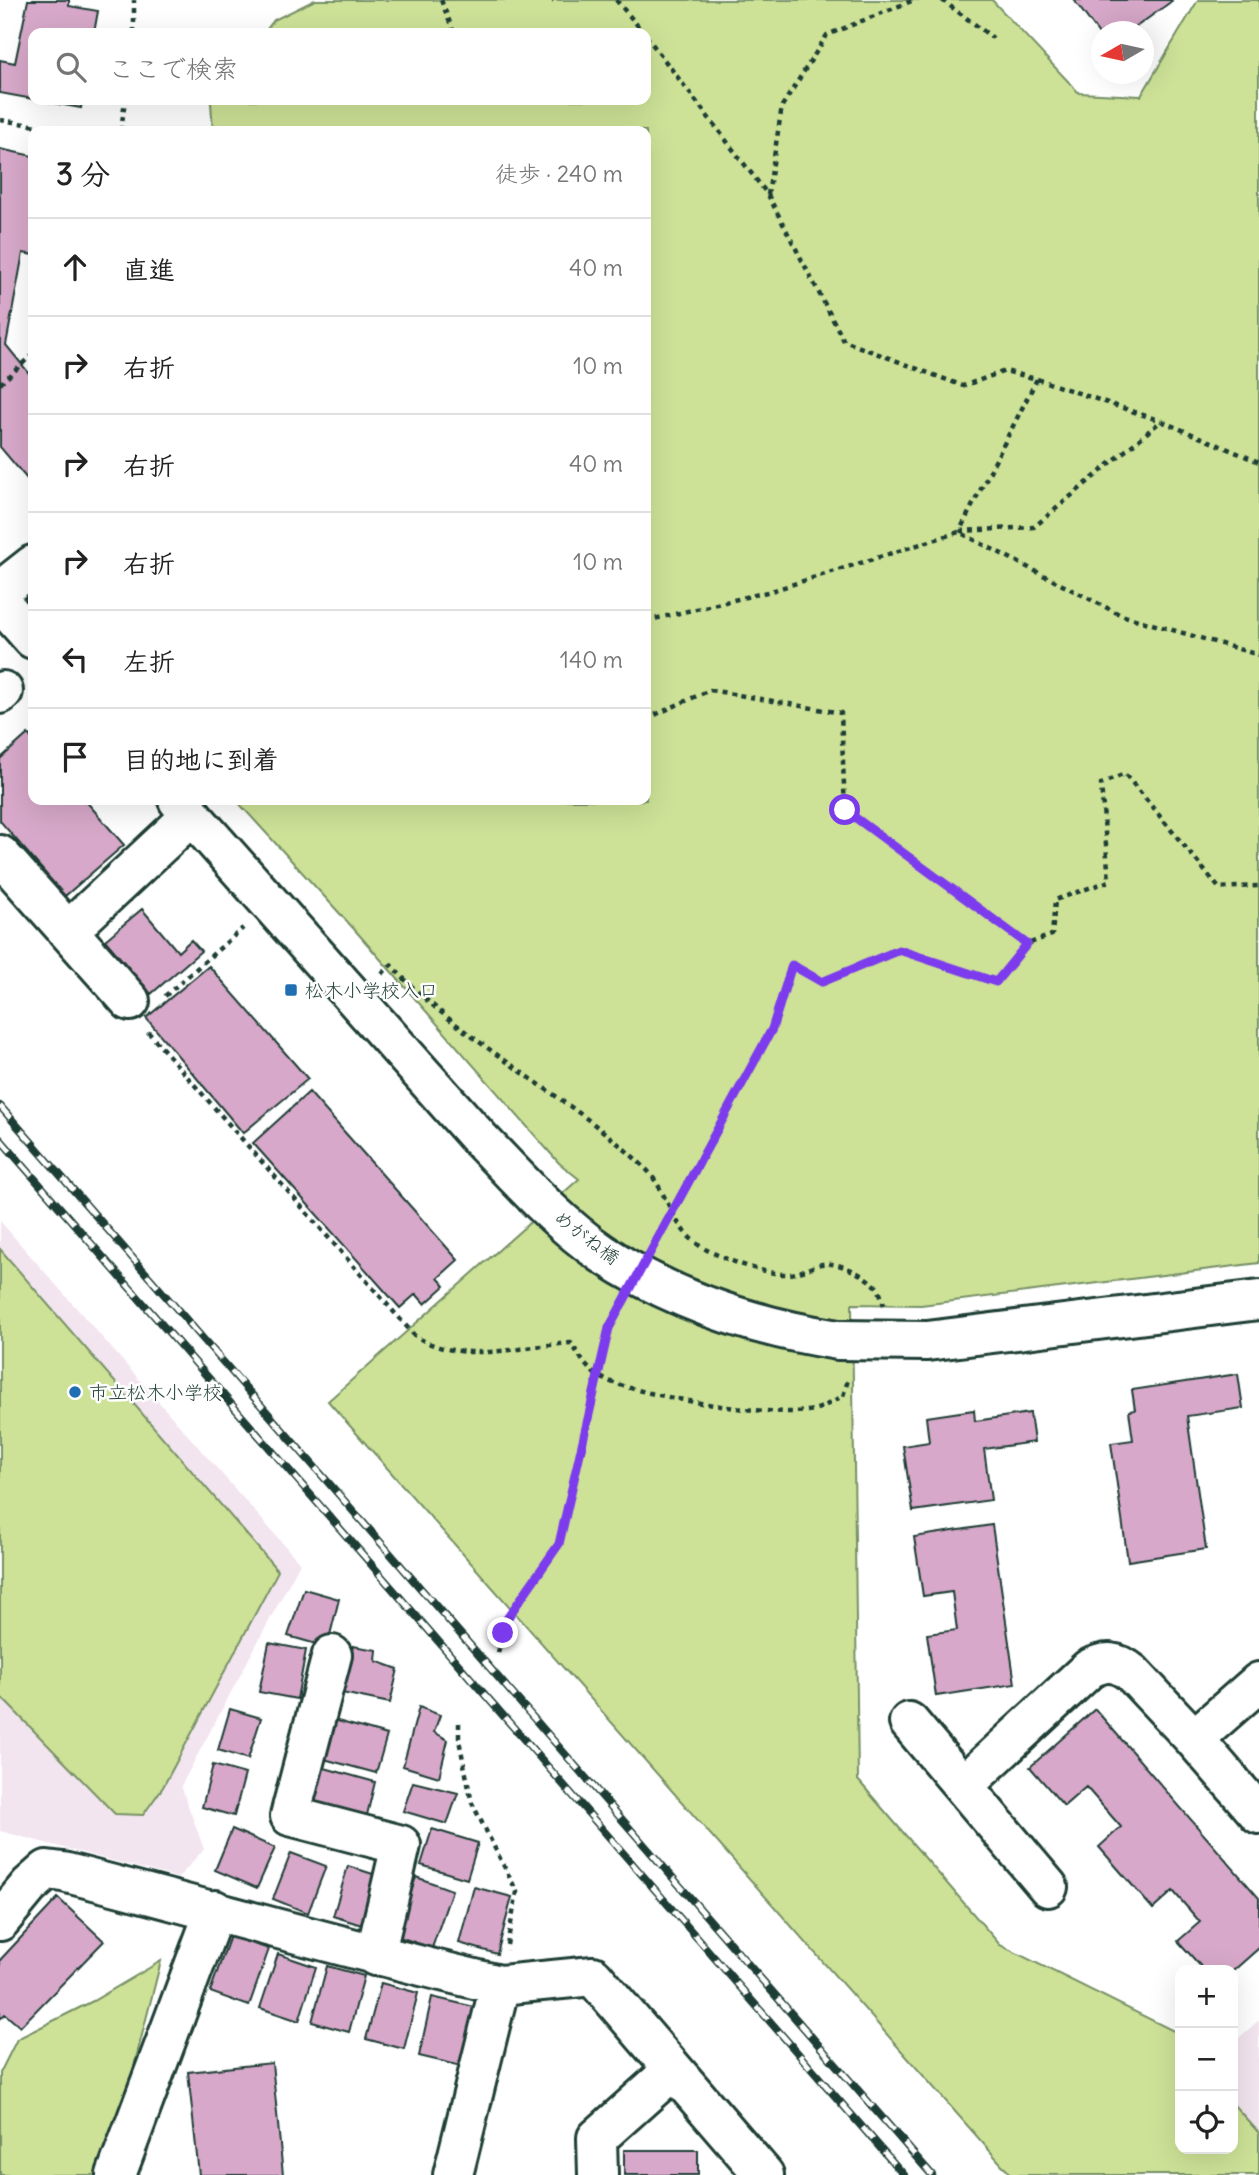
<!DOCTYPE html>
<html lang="ja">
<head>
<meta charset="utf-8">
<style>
  body { margin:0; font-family:Delius,"Klee One",sans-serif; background:#f2f2f2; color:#222 }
  .controls { position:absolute; right:21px; bottom:21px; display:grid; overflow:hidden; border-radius:14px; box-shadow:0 7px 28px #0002 }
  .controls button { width:63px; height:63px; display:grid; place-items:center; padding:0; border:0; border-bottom:2px solid #e0e0e0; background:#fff; color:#222; font:35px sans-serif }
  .compass { position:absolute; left:1091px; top:21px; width:63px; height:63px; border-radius:50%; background:#fff; box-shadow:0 7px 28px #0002; rotate:261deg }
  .stop { position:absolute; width:21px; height:21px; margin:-16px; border:5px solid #7c3aed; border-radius:50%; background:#fff }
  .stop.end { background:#7c3aed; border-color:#fff; box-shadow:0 2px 7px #0008 }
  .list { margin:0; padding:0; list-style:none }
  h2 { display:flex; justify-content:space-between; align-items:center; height:91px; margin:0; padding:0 28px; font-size:30px }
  h2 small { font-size:23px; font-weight:400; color:#767676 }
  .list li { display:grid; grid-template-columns:46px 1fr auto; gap:21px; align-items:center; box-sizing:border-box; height:98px; padding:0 28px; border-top:2px solid #e0e0e0 }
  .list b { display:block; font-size:26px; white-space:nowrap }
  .list em { font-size:23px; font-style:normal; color:#767676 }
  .icon { flex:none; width:38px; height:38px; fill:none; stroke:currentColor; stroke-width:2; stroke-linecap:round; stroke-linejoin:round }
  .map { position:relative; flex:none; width:1259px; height:2175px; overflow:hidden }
  .search { position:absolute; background:#fff; box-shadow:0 7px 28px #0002; left:28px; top:28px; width:623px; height:77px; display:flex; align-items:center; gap:18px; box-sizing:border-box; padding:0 24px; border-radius:14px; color:#767676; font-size:26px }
  .panel { position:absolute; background:#fff; box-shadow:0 7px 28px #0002; left:28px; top:126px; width:623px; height:679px; border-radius:14px }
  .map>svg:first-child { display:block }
</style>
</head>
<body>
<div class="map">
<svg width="1259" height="2175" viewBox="0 0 1259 2175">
  <rect width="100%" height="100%" fill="#fff"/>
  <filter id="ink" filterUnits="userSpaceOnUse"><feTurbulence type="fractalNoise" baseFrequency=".0143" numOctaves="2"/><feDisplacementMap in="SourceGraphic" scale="14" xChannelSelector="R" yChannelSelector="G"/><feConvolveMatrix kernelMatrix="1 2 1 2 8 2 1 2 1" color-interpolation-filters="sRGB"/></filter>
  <g filter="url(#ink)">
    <path fill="#f3e5ef" d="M0 1221 300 1563 181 1786 204 1849 178 1878 0 1831Z
      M1259 2020V2133L1233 2104V2043Z"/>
    <path fill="#cde297" stroke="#769066" stroke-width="2" d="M315 0H992L1079 93 1141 96 1198 0H1259V1263L921 1305 852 1304 858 1780 1000 1945 1180 2034V2149H1233V2104L1259 2133V2175H1011L328 1401 579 1179 559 1163 354 929 236 800H646V131H213L211 103 213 100H646V33H264L274 20Z
      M0 1249 278 1571 163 1787 143 1815 115 1814 0 1696Z
      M161 1961 106 2175H0V2073L17 2039 93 2001Z"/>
    <path fill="#d7a8c9" stroke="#1f3d34" stroke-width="2" d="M28 0H69V6L98 11 94 33H33V99L0 93V60L15 63Z
      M1074 0H1171L1172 1 1129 32H1102V38Z
      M37 100H82L81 108Z
      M0 149 33 156V255L23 253 6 345 33 378V486L0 447Z
      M28 734 33 740V800H85L124 845 65 896 0 821V759Z
      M142 909 178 952 191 940 201 951 151 994 105 940Z
      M209 966 308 1079 243 1133 146 1018Z
      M309 1092 458 1260 438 1278 445 1286 425 1304 416 1294 400 1308 253 1143Z
      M1238 1374 1243 1408 1187 1416 1206 1549 1128 1561 1111 1443 1133 1440 1129 1411 1135 1410 1132 1390Z
      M974 1410 975 1421 1030 1413 1034 1442 984 1449 991 1500 913 1511 903 1446 929 1442 926 1417Z
      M992 1525 1015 1684 936 1696 927 1634 957 1630 952 1592 923 1596 914 1537Z
      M304 1589 339 1599 327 1647 288 1636Z
      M269 1643 306 1650 297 1699 259 1692Z
      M353 1646 377 1650 376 1661 398 1669 390 1703 342 1693Z
      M419 1707 440 1715 434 1732 448 1740 439 1777 403 1766Z
      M230 1709 261 1718 248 1759 218 1750Z
      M1095 1709 1259 1898V1948L1233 1971 1204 1970 1178 1941 1200 1922 1173 1891 1153 1909 1099 1847 1121 1827 1086 1787 1064 1806 1030 1767Z
      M334 1720 387 1735 376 1773 324 1759Z
      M213 1765 245 1774 234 1816 202 1807Z
      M321 1767 375 1782 366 1819 311 1804Z
      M413 1782 458 1793 447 1824 403 1811Z
      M232 1829 275 1848 257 1888 215 1870Z
      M432 1829 478 1843 467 1879 421 1865Z
      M291 1853 326 1866 308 1913 273 1899Z
      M348 1866 382 1877 368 1927 333 1916Z
      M416 1877 452 1890 432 1948 396 1936Z
      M474 1887 512 1897 497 1954 459 1943Z
      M58 1898 104 1941 20 2027 5 2014 0 2019V1960Z
      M230 1936 269 1949 249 2006 210 1992Z
      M278 1954 316 1967 299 2021 260 2008Z
      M327 1966 364 1976 349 2032 312 2022Z
      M381 1983 418 1993 404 2049 366 2039Z
      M432 1997 483 2009 470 2068 419 2056Z
      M272 2063 283 2175H199L188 2072Z
      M624 2150H698V2175H624Z"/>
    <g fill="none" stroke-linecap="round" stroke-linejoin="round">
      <g stroke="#1f3d34" stroke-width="44">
        <path id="minor" d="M0 591 33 565
          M0 602 33 639
          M0 694 3 691
          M178 800 478 1137
          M0 855 130 1001
          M68 931 192 815
          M838 1340 927 1341 1259 1300
          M332 1655 290 1816 401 1845 375 1956
          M1259 1682 1194 1739 1259 1814
          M909 1722 1048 1887
          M964 1785 1089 1669C1106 1660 1117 1661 1132 1673L1194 1739
          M0 1921 29 1886 47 1870 63 1872C209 1909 353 1951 500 1985L453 2175
          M500 1985 593 1976 764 2175
          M116 2175 215 1910
          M598 2175 597 2138 672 2071"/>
      </g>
      <path stroke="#1f3d34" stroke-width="4.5" stroke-dasharray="5 5" stroke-linecap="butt" d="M441 0 454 33
        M552 0H553
        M616 0 644 33
        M942 0 993 38
        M134 33V0
        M646 36 768 195 844 341 963 386 1005 371 1037 379 959 532
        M0 120 70 131
        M121 131 125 100
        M768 195 782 106 827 35 914 0
        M1037 379 1161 421
        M0 384 33 354
        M960 531 1034 527 1161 421 1259 462
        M646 621 771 591 959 532 1121 615 1259 655
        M646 719 710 690 841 713 845 810 1027 944 1052 935 1055 900 1109 881 1101 784 1125 774 1219 888 1259 886
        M382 974 391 965C464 1045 566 1092 644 1167 670 1192 670 1231 707 1250 729 1261 759 1272 783 1274 797 1275 806 1269 818 1265 836 1259 863 1274 876 1286 880 1290 882 1300 884 1305
        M165 996 243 928
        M148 1032 414 1335C460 1366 520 1346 571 1343 579 1354 585 1368 598 1376 630 1395 777 1419 813 1410 823 1408 833 1401 843 1396L849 1377
        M655 1242 772 1029 791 965 822 982 899 950 996 982 1027 944
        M498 1653 506 1620 559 1544 609 1328 621 1305
        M459 1723V1740L472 1803 517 1892 506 1950"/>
      <use href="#minor" stroke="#fff" stroke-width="38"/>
      <g stroke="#1f3d34" stroke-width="8">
        <path id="rail" d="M0 1106 932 2175
          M0 1139 904 2175"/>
      </g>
      <use href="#rail" stroke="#fff" stroke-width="5" stroke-dasharray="16" stroke-linecap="butt"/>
      <g stroke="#1f3d34" stroke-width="44" stroke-linecap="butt">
        <path id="minor-bridge" d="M478 1137C517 1177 556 1222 603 1254 673 1300 755 1327 838 1340"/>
      </g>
      <use href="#minor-bridge" stroke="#fff" stroke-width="38"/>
    </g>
  </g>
  <g fill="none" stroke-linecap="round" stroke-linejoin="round" filter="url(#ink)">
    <path stroke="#7c3aed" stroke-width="9" d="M503 1633 506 1620 559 1544 609 1328 772 1029 792 965 822 982 899 950 996 982 1027 944 845 810"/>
  </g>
  <g fill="#1f6fb2" stroke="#fff" stroke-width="2.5">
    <rect x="284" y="983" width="14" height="14" rx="3.5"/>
    <circle cx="75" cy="1392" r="7"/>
  </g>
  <g text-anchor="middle" stroke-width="5" stroke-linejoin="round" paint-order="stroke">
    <g font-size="19" fill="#1f3d34" stroke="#fff" text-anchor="start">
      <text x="305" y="997">松木小学校入口</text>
      <text x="89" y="1399">市立松木小学校</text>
    </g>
    <g font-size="19" fill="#1f3d34" stroke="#fff">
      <text transform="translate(587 1237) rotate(37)" y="7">めがね橋</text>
    </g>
  </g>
</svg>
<div class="controls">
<button>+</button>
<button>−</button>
<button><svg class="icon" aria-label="locate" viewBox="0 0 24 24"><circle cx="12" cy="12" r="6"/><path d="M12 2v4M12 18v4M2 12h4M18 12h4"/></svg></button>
</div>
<svg class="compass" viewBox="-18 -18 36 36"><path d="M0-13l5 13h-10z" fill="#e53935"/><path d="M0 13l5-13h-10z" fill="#767676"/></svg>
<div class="stop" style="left:845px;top:810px"></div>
<div class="stop end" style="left:503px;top:1633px"></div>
<div class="search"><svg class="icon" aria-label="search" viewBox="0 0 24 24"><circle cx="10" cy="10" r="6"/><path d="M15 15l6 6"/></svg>ここで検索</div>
<section class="panel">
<h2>3 分<small>徒歩 · 240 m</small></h2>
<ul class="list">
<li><svg class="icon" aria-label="ahead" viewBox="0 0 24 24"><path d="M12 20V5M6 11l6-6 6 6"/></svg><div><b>直進</b></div><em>40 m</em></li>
<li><svg class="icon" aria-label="right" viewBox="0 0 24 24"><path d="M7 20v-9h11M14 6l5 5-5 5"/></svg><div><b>右折</b></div><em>10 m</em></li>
<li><svg class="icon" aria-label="right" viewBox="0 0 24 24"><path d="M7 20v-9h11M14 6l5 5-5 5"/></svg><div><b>右折</b></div><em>40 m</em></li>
<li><svg class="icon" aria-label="right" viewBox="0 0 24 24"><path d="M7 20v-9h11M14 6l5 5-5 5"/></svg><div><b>右折</b></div><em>10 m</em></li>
<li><svg class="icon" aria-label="left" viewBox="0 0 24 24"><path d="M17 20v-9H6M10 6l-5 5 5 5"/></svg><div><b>左折</b></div><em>140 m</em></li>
<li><svg class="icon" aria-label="arrive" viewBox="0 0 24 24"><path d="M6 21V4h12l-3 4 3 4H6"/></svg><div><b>目的地に到着</b></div></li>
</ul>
</section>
</div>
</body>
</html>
